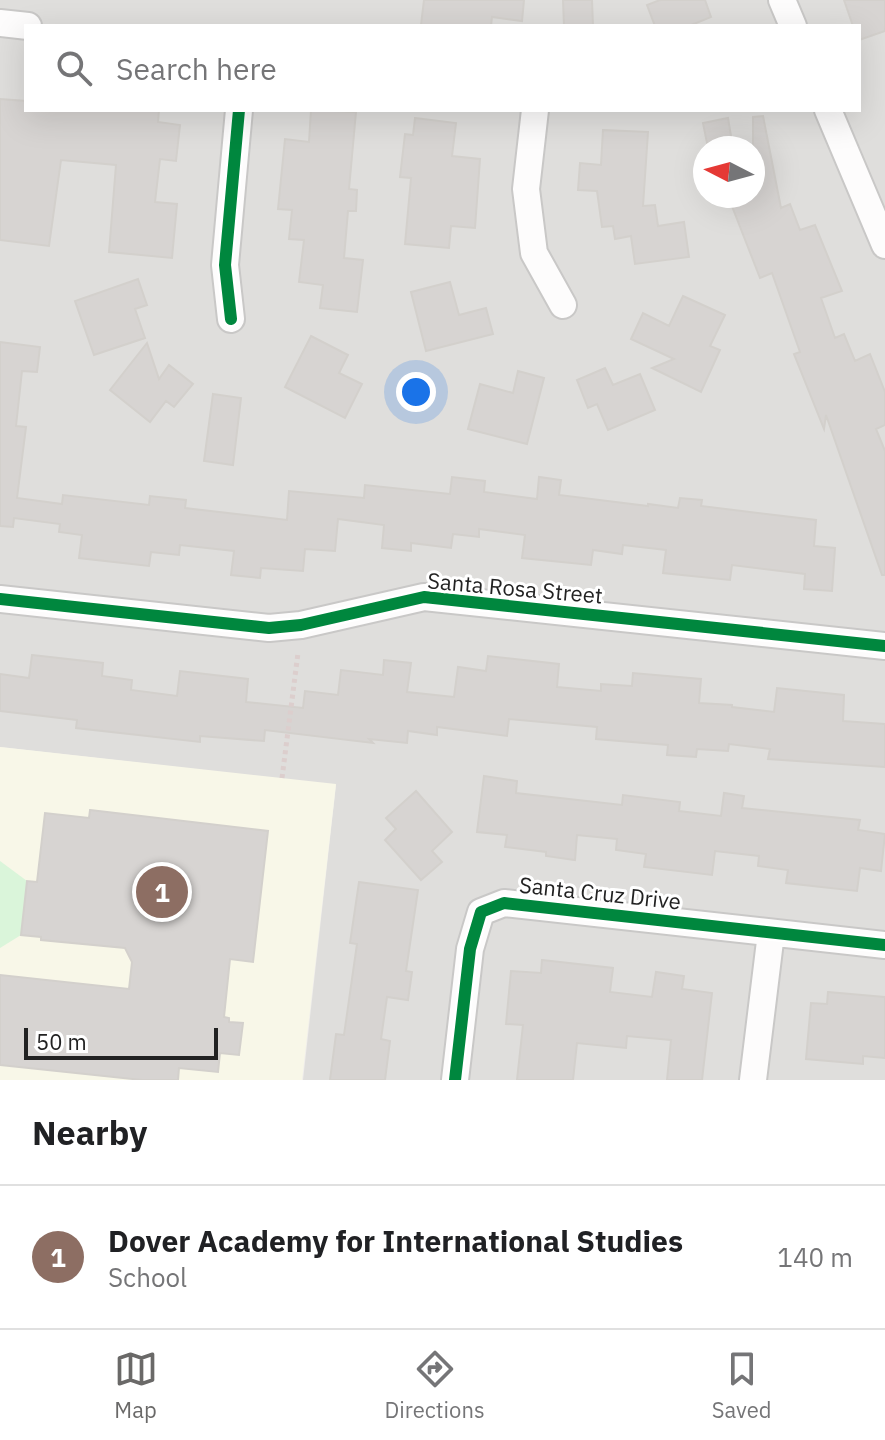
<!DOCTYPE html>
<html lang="en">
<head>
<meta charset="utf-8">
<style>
  body { margin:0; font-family:"IBM Plex Sans",sans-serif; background:#f6f6f6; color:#202124 }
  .compass { position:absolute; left:693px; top:136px; width:72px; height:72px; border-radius:50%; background:#fff; box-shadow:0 8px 32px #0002; rotate:276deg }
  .scale { position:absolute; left:24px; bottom:20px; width:194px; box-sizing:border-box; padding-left:8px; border:4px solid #222; border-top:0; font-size:22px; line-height:28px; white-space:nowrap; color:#222; -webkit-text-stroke:6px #fff; paint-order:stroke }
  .you { position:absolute; left:416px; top:392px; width:28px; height:28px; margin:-20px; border:6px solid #fff; border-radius:50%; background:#1a73e8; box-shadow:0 0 0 12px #1a73e833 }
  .badge { display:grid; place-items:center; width:52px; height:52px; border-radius:50%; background:#6a6968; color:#fff; font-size:26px; font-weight:700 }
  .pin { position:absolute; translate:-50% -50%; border:4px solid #fff; box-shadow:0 2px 8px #0006 }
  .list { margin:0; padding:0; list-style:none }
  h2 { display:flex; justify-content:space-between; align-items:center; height:104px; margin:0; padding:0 32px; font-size:34px }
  h2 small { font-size:26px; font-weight:400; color:#757577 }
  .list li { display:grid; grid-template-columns:52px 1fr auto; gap:24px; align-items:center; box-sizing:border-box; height:144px; padding:0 32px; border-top:2px solid #e0e0e0 }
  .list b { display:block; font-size:30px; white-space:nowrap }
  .list p { margin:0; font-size:26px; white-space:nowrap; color:#757577 }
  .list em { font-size:26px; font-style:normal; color:#757577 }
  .icon { flex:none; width:44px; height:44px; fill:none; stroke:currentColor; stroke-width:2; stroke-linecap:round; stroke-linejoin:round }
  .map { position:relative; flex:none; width:885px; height:1080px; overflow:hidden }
  .search { position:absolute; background:#fff; box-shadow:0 8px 32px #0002; left:24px; right:24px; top:24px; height:88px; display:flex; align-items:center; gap:20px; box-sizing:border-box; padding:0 28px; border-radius:0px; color:#757577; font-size:30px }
  .sheet { height:248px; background:#fff }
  nav { display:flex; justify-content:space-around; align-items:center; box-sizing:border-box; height:112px; border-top:2px solid #e0e0e0; background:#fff; font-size:22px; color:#757577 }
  nav a { display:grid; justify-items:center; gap:4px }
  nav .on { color:#6a6968 }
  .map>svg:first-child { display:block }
</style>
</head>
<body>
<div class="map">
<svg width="885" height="1080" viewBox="0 0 885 1080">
  <rect width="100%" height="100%" fill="#f0eeeb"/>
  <path fill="#dfdedc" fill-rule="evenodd" d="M0 0H885V1080H303L336 785 0 747ZM26 26H859V110H26ZM705 148H753V196H705Z"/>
  <path fill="#f8f7e8" d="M0 747 336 784 302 1080H0Z"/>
  <path fill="#daf5da" d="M0 861 27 881 21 935 0 948Z"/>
  <path fill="#d7d4d2" stroke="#d3d0cc" stroke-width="2" d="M424 0H524L522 21 492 17 491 26 421 25Z
    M563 0H592L593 26H564Z
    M660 0H705L711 17 689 26H655L647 5Z
    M844 0H885V31L859 40V26H853Z
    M0 99 26 101V110H159L158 122 180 125 176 161 160 159 155 202 177 204 172 258 109 252 116 165 61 160 49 246 0 240Z
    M311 110 356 112 349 189 357 190 356 211H348L344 258 363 260 357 312 320 308 323 285 299 282 304 240 289 239 292 210 278 209 285 139 309 142Z
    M763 116 781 208 790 204 800 230 815 225 842 291 821 298 835 338 844 334 855 361 870 354 885 392V425L876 429 885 451V575H882L826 415 824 429 794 354 800 352 772 273 760 278 728 196H753V117Z
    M415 118 456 123 452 156 480 159 475 228 451 226 449 248 405 244 411 178 400 177 405 134 413 135Z
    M728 118 733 148H708L703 123Z
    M603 130 648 132 643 206 655 205 658 226 684 222 689 257 635 264 631 236 615 239 613 226 602 227 597 191 578 190 580 163 601 165Z
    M138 279 147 305 135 309 145 338 94 355 75 301Z
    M450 282 459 315 486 308 493 334 426 351 411 292Z
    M683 296 725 315 710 346 720 350 701 392 652 368 674 359 631 339 643 313 669 326Z
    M311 336 348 355 339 373 362 384 345 418 285 387Z
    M0 342 40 347 37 372 22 371 16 426 26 427 17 498 62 504 63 495 149 505 150 496 186 500 185 508 287 520 289 491 364 498 365 485 450 494 452 477 485 481 484 492 537 499 539 477 561 480 559 495 648 506V504L678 508 680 498 702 500 701 506 816 520 814 546 835 548 832 591 804 589 805 574 732 565 730 580 663 573 666 550 623 545 622 554 593 550 591 565 522 558 525 535 479 529V537L453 534 451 548 411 543V551L382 548 384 525 338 519 335 551 305 549 303 571 261 568 260 578 231 575 234 551 180 545 179 555 151 552 149 566 79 558 82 535 59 532 60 524 14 518 13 527 0 526Z
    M147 343 159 379 169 365 193 384 174 407 166 401 150 422 110 390Z
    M605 368 613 385 640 374 655 410 608 430 597 404 588 408 577 380Z
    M518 371 544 378 527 444 468 429 480 384 513 393Z
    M213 394 241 398 233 465 204 461Z
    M32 655 103 663 102 676 132 680 131 690 177 696 180 671 248 679 246 702 303 708 305 691 338 695 341 670 383 675 384 660 411 663 407 692 454 697 458 667 486 671 488 656 559 664 557 687 601 691V684L632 686 633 673 701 679 699 703 732 705V707L774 712 777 688 844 695 843 721 885 724V767L768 759 770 749 729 744 728 751 697 749 696 757 667 755 668 745 596 739 597 727 509 719 507 736 437 727V735L408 731 407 743 369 739 373 743 265 730 264 741 200 736V742L76 728 77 720 0 711V674L29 678Z
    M484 776 517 781 516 793 622 805 623 795 680 802 679 811 721 816 724 793 744 796 742 808 860 820 858 830 885 834 881 871 860 868 857 891 786 883 788 870 758 866 759 856 715 851 712 875 644 867 646 854 616 850 617 839 577 835 575 860 546 856V852L505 847 507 835 477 832Z
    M416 791 452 832 432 851 442 862 421 880 385 840 396 829 386 818Z
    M90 810 268 831 253 962 230 959 224 1017 229 1018V1022L243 1023 239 1055 220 1053 218 1072 179 1068 178 1080H142L0 1065V975L129 989 132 962 125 948 41 940V937L21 935 27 881 37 882 45 813 89 818Z
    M359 882 418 890 406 971 412 972 408 1000 387 997 381 1039 390 1041 385 1080H330L336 1034 344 1035 357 944 350 943Z
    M542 960 613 968 610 992 652 997 656 972 684 976 682 989 712 993 702 1080H667L671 1040 627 1036 626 1048 577 1043 573 1080H517L523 1025 506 1024 511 971 541 973Z
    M828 992 885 997V1058L863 1056V1064L806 1059 811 1003 827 1004Z"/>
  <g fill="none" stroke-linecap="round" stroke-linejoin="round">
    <g stroke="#c9c8c7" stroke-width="30">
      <path id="minor" d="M782 0 793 26
        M0 23 28 26
        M535 110 526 189 534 253 563 305
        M828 110 885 245
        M231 319 225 265 239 110
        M0 599 269 628 301 625 424 597 885 646
        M455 1080 470 949 481 912 504 903 885 945
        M753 1080 771 933"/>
    </g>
    <path stroke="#dccecd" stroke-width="5" stroke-dasharray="4 4" stroke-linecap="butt" d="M282 778 298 653"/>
    <use href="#minor" stroke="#fdfcfc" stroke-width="26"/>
    <g stroke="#fff" stroke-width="17">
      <path id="cycleway" d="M231 319 225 265 239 110
        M0 599 269 628 301 625 424 597 885 646
        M455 1080 470 949 481 912 504 903 885 945"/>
    </g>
    <use href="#cycleway" stroke="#00873e" stroke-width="12"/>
  </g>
  <g text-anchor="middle" stroke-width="6" stroke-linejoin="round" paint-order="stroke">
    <g font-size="22" fill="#222" stroke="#fff">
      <text transform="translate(515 588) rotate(5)" y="8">Santa Rosa Street</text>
      <text transform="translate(600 893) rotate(6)" y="8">Santa Cruz Drive</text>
    </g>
  </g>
</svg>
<svg class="compass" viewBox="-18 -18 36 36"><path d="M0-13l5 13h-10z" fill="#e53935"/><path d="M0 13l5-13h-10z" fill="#757577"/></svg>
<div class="scale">50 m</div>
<div class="you"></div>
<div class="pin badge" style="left:162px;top:892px;background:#8d6e63">1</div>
<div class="search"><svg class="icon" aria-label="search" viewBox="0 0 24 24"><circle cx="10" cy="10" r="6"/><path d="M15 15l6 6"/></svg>Search here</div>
</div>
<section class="sheet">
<h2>Nearby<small></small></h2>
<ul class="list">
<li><span class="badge" style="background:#8d6e63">1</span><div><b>Dover Academy for International Studies</b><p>School</p></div><em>140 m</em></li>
</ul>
</section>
<nav>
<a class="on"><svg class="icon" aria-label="map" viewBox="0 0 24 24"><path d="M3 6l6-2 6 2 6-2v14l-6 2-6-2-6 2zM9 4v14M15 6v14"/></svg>Map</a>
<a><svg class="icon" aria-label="directions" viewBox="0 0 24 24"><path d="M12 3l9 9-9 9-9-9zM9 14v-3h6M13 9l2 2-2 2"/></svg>Directions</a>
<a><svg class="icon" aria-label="saved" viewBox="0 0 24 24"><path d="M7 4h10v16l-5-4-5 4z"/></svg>Saved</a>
</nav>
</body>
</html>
